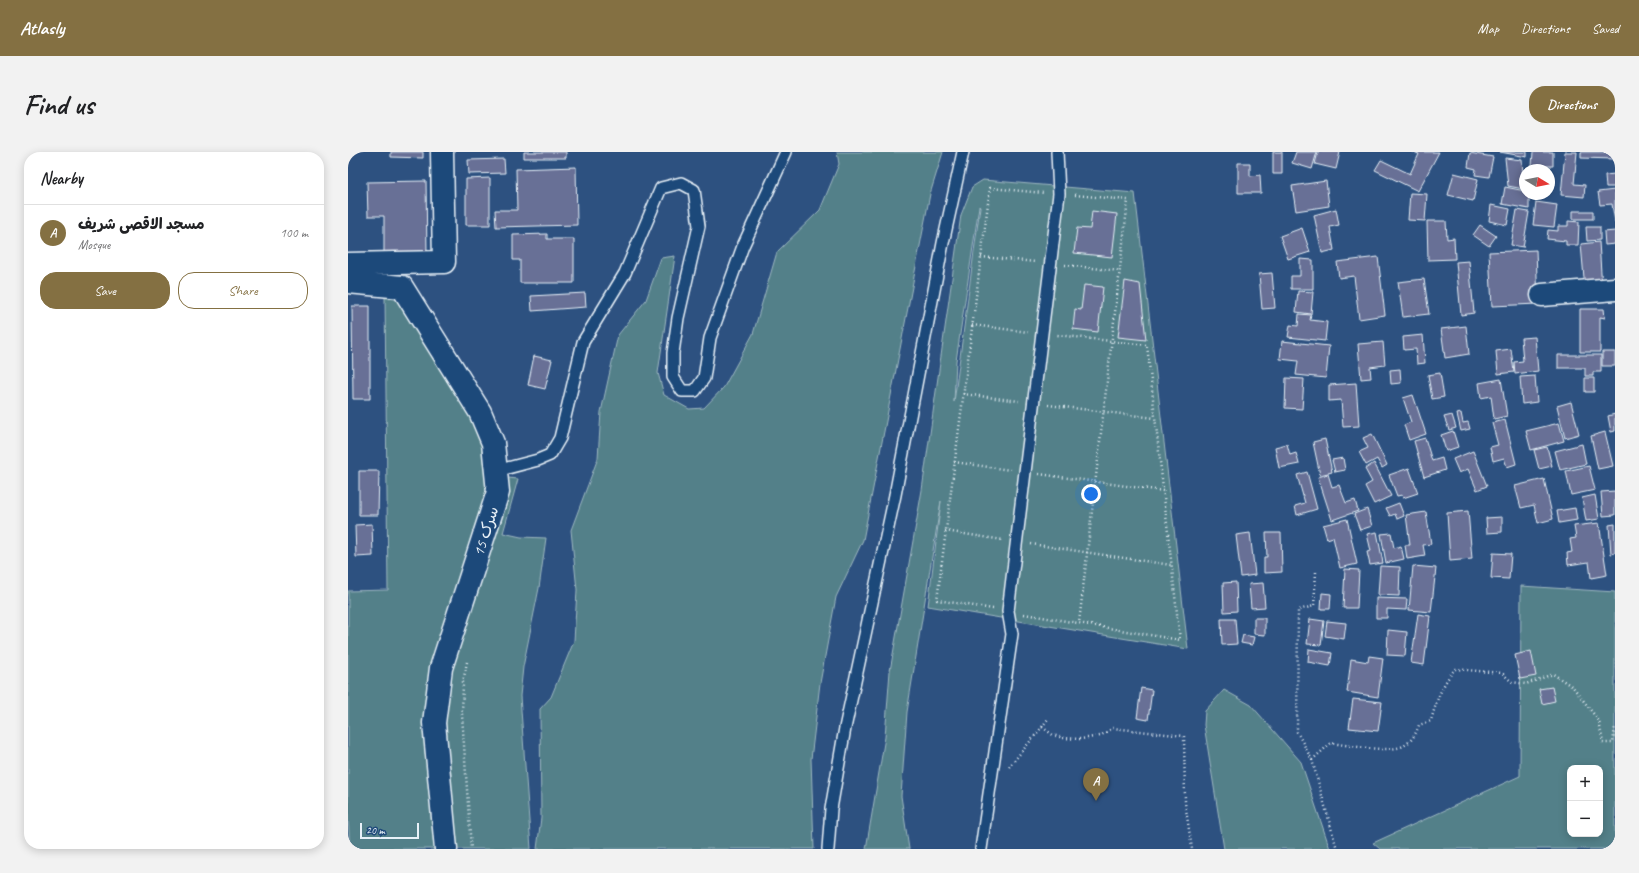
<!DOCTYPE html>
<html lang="en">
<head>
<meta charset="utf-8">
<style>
  body { margin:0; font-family:Caveat,"Playpen Sans Arabic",sans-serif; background:#f2f2f2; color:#202124 }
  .controls { position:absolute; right:12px; bottom:12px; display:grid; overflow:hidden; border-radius:8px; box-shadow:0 2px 10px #0003 }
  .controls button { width:36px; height:36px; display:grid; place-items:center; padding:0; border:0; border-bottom:1px solid #e0e0e0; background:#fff; color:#202124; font:20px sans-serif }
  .compass { position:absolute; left:1171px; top:12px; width:36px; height:36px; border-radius:50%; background:#fff; box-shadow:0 2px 10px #0003; rotate:100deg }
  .scale { position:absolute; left:12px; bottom:10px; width:59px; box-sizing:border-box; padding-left:4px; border:2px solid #e8f1f8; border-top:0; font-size:11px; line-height:14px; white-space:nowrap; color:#e8f1f8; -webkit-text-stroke:3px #1f4a7a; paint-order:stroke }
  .you { position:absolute; left:743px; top:342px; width:14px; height:14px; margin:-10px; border:3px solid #fff; border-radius:50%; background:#1a73e8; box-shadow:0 0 0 6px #1a73e833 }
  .badge { display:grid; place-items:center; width:26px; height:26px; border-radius:50%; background:#847042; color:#fff; font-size:13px; font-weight:700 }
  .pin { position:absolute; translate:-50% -33px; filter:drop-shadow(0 1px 2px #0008) }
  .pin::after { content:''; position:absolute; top:21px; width:14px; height:12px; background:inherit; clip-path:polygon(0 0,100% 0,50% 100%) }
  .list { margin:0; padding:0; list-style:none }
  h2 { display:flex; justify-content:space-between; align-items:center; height:52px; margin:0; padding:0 16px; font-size:17px }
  h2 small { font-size:13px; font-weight:400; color:#757577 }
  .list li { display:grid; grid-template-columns:26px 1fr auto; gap:12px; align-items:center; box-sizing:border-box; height:56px; padding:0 16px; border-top:1px solid #e0e0e0 }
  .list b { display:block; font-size:15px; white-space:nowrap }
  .list p { margin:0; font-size:13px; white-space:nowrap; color:#757577 }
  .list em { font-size:13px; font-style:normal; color:#757577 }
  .actions { display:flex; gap:8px; padding:12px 16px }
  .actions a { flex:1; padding:9px 0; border:1px solid #847042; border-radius:16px; text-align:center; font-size:14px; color:#847042 }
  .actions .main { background:#847042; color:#fff }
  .map { position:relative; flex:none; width:1267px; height:697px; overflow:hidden; border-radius:16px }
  header { display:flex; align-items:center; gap:24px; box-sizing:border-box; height:56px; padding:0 20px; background:#847042; color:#fff }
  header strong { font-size:19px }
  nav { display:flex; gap:22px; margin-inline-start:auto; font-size:14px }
  .intro { display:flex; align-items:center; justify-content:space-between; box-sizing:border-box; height:96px; padding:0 24px }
  h1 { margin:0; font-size:28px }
  .button { padding:10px 18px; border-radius:16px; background:#847042; color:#fff; font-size:14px; font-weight:700 }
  main { display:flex; gap:24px; padding:0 24px }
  aside { flex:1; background:#fff; border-radius:16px; box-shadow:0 2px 10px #0003 }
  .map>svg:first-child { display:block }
</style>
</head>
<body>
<header>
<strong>Atlasly</strong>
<nav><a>Map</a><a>Directions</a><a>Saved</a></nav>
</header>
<div class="intro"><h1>Find us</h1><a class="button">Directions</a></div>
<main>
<aside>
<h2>Nearby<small></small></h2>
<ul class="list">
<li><span class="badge">A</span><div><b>مسجد الاقصی شریف</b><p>Mosque</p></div><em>100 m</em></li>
</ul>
<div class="actions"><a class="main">Save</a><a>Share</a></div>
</aside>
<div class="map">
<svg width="1267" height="697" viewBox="0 0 1267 697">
  <rect width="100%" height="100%" fill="#2d5180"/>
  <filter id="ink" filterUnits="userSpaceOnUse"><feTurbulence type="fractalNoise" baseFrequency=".025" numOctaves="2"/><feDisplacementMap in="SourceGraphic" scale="8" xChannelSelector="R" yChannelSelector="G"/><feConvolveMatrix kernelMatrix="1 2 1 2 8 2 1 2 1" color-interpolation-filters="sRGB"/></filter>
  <g filter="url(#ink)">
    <path fill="#538089" stroke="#9eb8c0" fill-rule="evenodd" d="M489 0H595L582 42 515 388 488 445 472 531 463 607 466 697H189L193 666 192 557 203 545 226 489 229 438 223 378 250 306 253 260 270 183 298 148 313 106 327 104 310 221 316 243 341 257 356 256 376 235 405 182 429 100 472 58 491 12Z
      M635 28 787 41 840 497 580 454 593 349 559 560 553 644 561 697H518L537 585 542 519 574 338 613 63 624 35ZM631 54 632 55 606 250 608 209Z
      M37 145 50 148 124 258 139 293V324L170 327 155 381 173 385 198 386 191 436 175 515 172 544 183 697H2L0 665V439L40 438Z
      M1173 434 1267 440V697H1032L1025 691 1172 624ZM1222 616H1252V682H1222Z
      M876 538 903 553 953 610 982 697H876L856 573 857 559Z"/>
    <path fill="#676f96" stroke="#e8f1f8" d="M43 0H75V6L43 5Z
      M176 0H218V6H176Z
      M925 0H934V22H925Z
      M948 0H969L964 17 944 11Z
      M970 0H992L988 17 967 12Z
      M1065 0H1091L1070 39 1027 18 1033 8 1062 22 1071 2Z
      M1152 0H1179V5Z
      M1185 0H1205V14H1184Z
      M1217 0H1229L1226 32 1237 33 1236 45 1213 43Z
      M1233 0H1267V7L1233 6Z
      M1122 1 1145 5 1141 25 1127 23 1128 17 1120 15Z
      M1157 6 1174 8 1176 37 1160 34Z
      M156 7 157 21 121 22 120 8Z
      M890 11H902V24L912 23 913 41H890Z
      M228 15 229 73 148 75 147 58H169L168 17Z
      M1106 21 1130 27 1125 49 1100 43Z
      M1267 22V35H1258L1257 23Z
      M142 26V73H118V27Z
      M78 29 79 103 36 104V64H20L19 30Z
      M978 29 981 54 948 59 944 34Z
      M1157 35 1177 39V42H1181V57L1154 52Z
      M1267 38V70L1264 52 1252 53 1250 40Z
      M1062 41 1079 42 1077 69 1060 68Z
      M1188 50 1209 53 1206 75 1185 73Z
      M1143 53 1162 57 1159 73 1141 69Z
      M988 57 991 73 982 75 986 98 974 101 966 63Z
      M1169 58 1181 60 1175 95 1163 93Z
      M744 59 769 62 764 105 726 101 729 76 742 77Z
      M1225 59H1245V67H1225Z
      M1079 69H1098L1099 87 1106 86 1107 107 1080 108Z
      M1220 69 1231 70 1230 93H1218V89L1199 87 1200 78 1210 79V74H1220Z
      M1132 73 1148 84 1141 94 1125 83Z
      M1238 75H1252V88L1239 89Z
      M954 76 962 100 940 107 932 84Z
      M1267 79V92L1257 93 1256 80Z
      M199 82V87H226V131H172V108H165V83Z
      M1251 90 1254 136 1237 137 1233 92Z
      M1188 98 1190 152 1144 154 1141 100Z
      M1030 105 1037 163 1011 167 1006 124 991 126 989 110Z
      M952 107 965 108V137H943V124H952Z
      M1121 109 1126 161 1113 163 1108 110Z
      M924 121 927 156 914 157 911 122Z
      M1076 127 1081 162 1055 165 1050 130Z
      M777 129 792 132 798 188 770 185Z
      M736 133 755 135 750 180 725 177 727 157 733 158Z
      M950 139 965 140 963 162 948 160Z
      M237 141 238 155 184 159 183 144Z
      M4 154H22V247H5Z
      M1232 157H1256L1257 166 1252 165V200H1232Z
      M951 162 963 163 962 168 979 170 977 189 940 185 942 173 950 174Z
      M1118 174 1121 202 1097 206 1093 177Z
      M1075 183 1077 211 1069 212 1068 197 1056 198 1055 185Z
      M1187 185 1190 219 1167 222 1166 210 1175 209 1173 186Z
      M934 189 981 194 978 226 948 223 950 209 932 207Z
      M1035 190 1037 213 1022 215 1023 226 1013 227 1010 192Z
      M1163 197 1166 220 1150 222 1148 199Z
      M1254 200H1267V214H1254Z
      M1210 203H1253V220H1245V224H1237V216H1210Z
      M186 204 204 208 197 237 180 233Z
      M1052 217 1053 231 1043 232 1042 218Z
      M1092 221 1096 245 1084 247 1080 223Z
      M1187 224 1189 250 1174 252 1172 225Z
      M938 226 956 227 954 257 937 256Z
      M1237 226H1246V240H1237Z
      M1153 227 1159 264 1146 267 1143 244 1133 246 1131 231Z
      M1008 231 1011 274 995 275 993 248 981 249V233Z
      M1065 243 1078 282 1061 288 1056 273 1063 270 1055 246Z
      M1223 250 1231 282 1217 286 1209 254Z
      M1113 261 1115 271 1120 270 1122 277 1113 279 1109 262Z
      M1267 262V279L1263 280 1260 264Z
      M1104 263 1108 276 1101 278 1096 265Z
      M1157 268 1168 312 1159 315 1156 306 1145 309 1142 295 1150 293 1144 271Z
      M1211 271 1216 289 1183 298 1178 279Z
      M1105 279 1110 295 1098 299 1093 283Z
      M1257 280 1265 314 1250 317 1243 284Z
      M1024 282 1039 313 1034 316 1029 307 1018 313 1011 300 1020 296 1015 286Z
      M1077 286 1084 309 1094 306 1097 318 1076 325 1066 289Z
      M977 287 984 320 972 323 965 290Z
      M939 292 942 303 948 301 951 312 931 316 927 295Z
      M1234 292 1238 312 1212 318 1207 299Z
      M1199 295 1204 314 1191 317 1186 298Z
      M1125 299 1139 334 1129 338 1120 317 1111 321 1105 307Z
      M995 306 997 318 987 320 984 308Z
      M1026 311 1043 344 1026 352 1017 334 1024 330 1017 317Z
      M1241 314 1247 338 1223 343 1218 319Z
      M1061 316 1070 341 1055 346 1054 343 1049 344 1041 323Z
      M11 319H31L30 363H11Z
      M959 320 969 357 949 363 947 354 957 351 949 323Z
      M980 322 984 335 991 333 998 351 1007 348 1010 359 984 368 970 325Z
      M1196 327 1205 367 1190 371 1186 353 1173 356 1167 334Z
      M1267 339V363L1255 364 1253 340Z
      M1247 343 1251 367 1238 369 1234 346Z
      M1051 351 1056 364 1049 367 1047 362 1042 364 1038 356Z
      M1227 356 1229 368 1211 371 1209 359Z
      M1019 357 1024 374 1012 378 1006 362Z
      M1120 359 1124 407 1102 409 1099 361Z
      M1078 360 1083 392 1075 393 1077 404 1059 407 1057 393H1062L1058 363Z
      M1154 365V380L1139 381 1138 366Z
      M999 367 1009 412 992 416 985 385 979 387 975 373Z
      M1251 371 1259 423 1243 426 1241 410 1220 413 1219 401 1224 400 1222 387 1228 386 1226 374Z
      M24 372 25 404 8 405 7 373Z
      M1267 372V401L1263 402 1261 373Z
      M1029 380 1035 411 1022 413 1019 400 1023 399 1019 382Z
      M902 381 907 423 893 425 888 383Z
      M918 381H933L934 420 916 421V405H919Z
      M1043 381 1046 396 1053 394 1056 407 1038 411 1033 382Z
      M1145 401 1163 402 1161 427 1143 426Z
      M1032 414 1052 415 1051 444 1030 443Z
      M1065 414 1088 416 1083 460 1061 458Z
      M997 417 1011 418 1009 456H995Z
      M888 430 889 459 876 460 875 431Z
      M915 431 917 455 903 456 901 432Z
      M974 441 983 442 982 457H973Z
      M1028 446 1059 447 1058 458 1039 457V466H1028Z
      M1070 462 1082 464 1076 513 1063 511Z
      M906 466H917V483L906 482Z
      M873 467H887L889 492 874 493Z
      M962 467 976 469 973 493 959 492Z
      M979 469 998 471 996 487 977 484Z
      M1040 478 1059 480 1057 504 1039 503Z
      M895 483 906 485 904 493 893 491Z
      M961 497 984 501 982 514 960 510Z
      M1183 499 1188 524 1172 527 1167 503Z
      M1021 504 1035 506 1030 545 999 540 1003 507 1020 510Z
      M1204 535 1207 549 1194 552 1191 537Z
      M793 536 804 538 800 568 789 566Z
      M1005 547 1034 550 1030 579 1001 576Z"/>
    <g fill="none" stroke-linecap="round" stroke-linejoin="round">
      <g stroke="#e8f1f8" stroke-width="14">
        <path id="lane" d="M148 319 190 308 202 303 212 286 235 190 277 121 313 36 333 31 346 38 351 74 330 166 325 201V225L334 239H347L356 226 362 186 395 94 438 0
          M480 697 483 657 497 576 547 343 595 91 615 0
          M633 697 664 482 660 459 711 42 709 0"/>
      </g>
      <g stroke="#e8f1f8" stroke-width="25">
        <path id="street" d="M0 112 96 110 94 0
          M0 130 54 135 132 260 145 291 150 340 93 516 86 571 98 697
          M1194 143 1267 137"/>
      </g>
      <path stroke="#e8f1f8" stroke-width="2.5" stroke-dasharray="1 3" stroke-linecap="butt" d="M727 43 780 48 731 471
        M633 105 688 110
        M717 113 772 119
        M624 173 680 180
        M615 242 671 249
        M700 253 807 266
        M606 310 662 318
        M691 322 815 339
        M597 379 655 388
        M683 392 823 413
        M968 420 966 454 950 458 949 580 964 608 989 697
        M645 457 589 448 642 36 696 41
        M676 462 832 488 799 193 709 183
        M119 510 115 530 114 563 123 697
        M694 575 700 567
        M964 608 983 591C999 593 1044 602 1057 593 1065 588 1068 581 1071 573L1083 569C1088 550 1094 532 1107 517L1154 521 1164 530 1178 532 1205 522 1225 535 1251 569 1255 591H1265L1267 574
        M661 615 694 575 705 583 715 586 733 587 752 584 765 576 836 584 837 651 844 697"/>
      <use href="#lane" stroke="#1f4a7a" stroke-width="11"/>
      <use href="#street" stroke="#1f4a7a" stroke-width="22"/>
    </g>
  </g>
  <g text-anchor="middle" stroke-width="3" stroke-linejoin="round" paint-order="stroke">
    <g font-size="16" fill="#e8f1f8" stroke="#1f4a7a">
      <text transform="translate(137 379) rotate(-72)" y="6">سرک 15</text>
    </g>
  </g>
</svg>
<div class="controls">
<button>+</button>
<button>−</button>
</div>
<svg class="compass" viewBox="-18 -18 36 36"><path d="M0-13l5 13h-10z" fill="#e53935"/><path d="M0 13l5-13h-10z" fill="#757577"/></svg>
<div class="scale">20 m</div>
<div class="you"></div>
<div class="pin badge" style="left:748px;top:649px">A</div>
</div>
</main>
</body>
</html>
